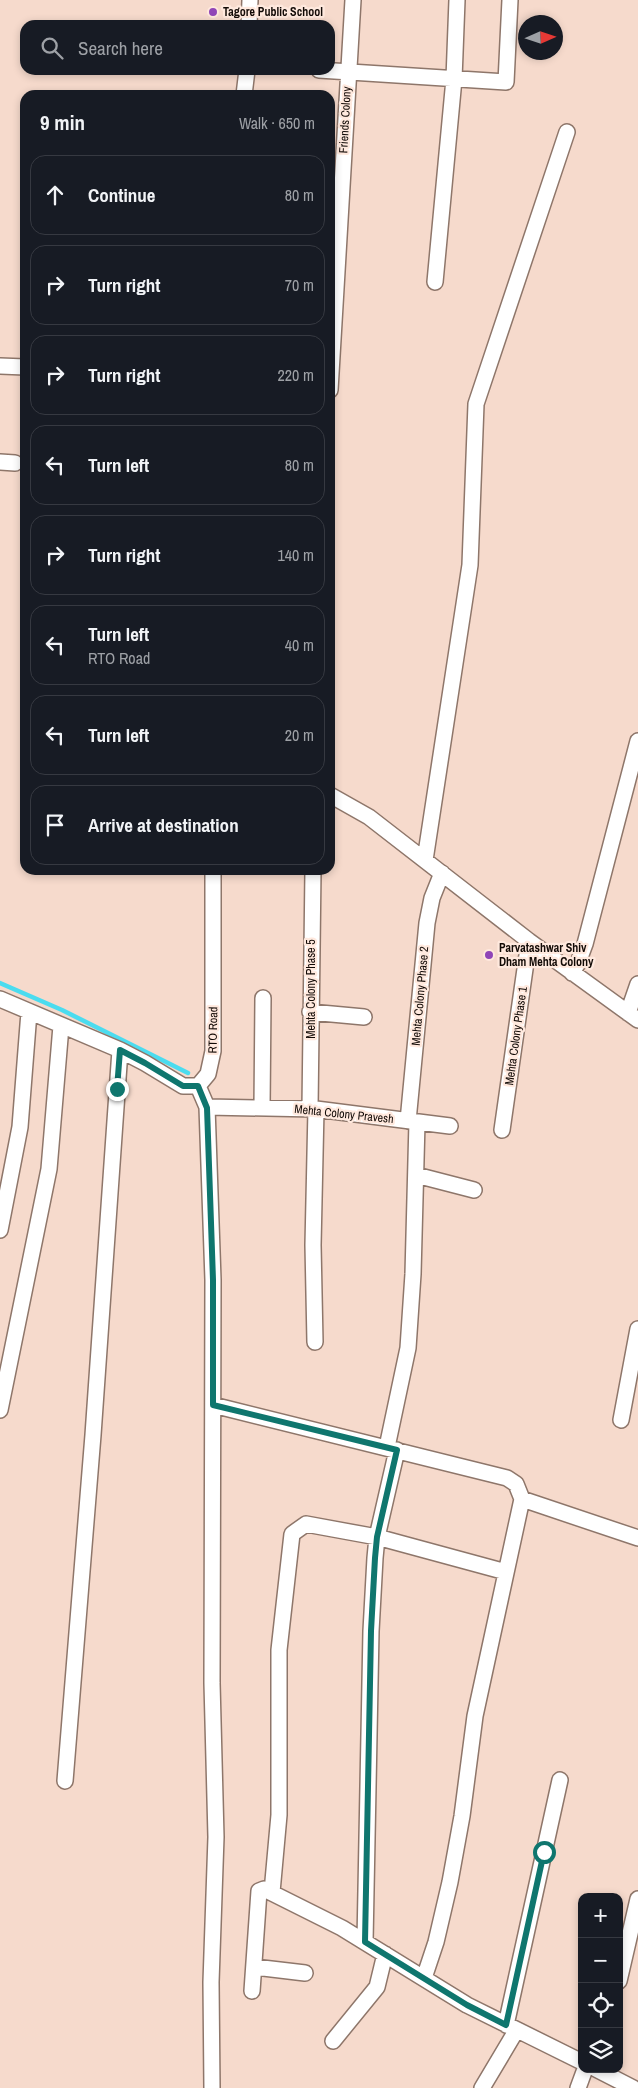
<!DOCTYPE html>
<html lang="en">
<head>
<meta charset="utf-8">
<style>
  body { margin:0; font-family:"Archivo Narrow",sans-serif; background:#20242c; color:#f1f3f6 }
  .controls { position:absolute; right:15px; bottom:15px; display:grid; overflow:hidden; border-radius:10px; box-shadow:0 2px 8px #0003 }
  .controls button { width:45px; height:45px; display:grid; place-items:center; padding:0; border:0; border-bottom:1px solid #363941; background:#171b24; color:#f1f3f6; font:25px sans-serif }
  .compass { position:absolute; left:518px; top:15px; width:45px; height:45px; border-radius:50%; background:#171b24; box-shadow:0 2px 8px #0003; rotate:87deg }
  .stop { position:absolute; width:15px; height:15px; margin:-11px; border:4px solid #0f766e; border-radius:50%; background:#fff }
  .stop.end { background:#0f766e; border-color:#fff; box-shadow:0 1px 5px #0008 }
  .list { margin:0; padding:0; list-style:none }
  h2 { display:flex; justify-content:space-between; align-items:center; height:65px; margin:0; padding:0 20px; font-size:21px }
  h2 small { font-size:16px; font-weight:400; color:#9ea1a6 }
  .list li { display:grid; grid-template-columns:32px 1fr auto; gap:15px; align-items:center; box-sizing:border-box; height:80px; margin:0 10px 10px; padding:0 10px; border:1px solid #363941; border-radius:15px }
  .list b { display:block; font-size:19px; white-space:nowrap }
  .list p { margin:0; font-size:16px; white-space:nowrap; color:#9ea1a6 }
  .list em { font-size:16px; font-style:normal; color:#9ea1a6 }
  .icon { flex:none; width:28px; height:28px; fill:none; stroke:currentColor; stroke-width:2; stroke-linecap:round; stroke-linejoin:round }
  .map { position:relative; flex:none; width:638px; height:2088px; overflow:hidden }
  .search { position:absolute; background:#171b24; box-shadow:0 2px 8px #0003; left:20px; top:20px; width:315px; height:55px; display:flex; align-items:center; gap:12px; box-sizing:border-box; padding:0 18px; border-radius:15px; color:#9ea1a6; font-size:19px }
  .panel { position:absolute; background:#171b24; box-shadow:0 2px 8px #0003; left:20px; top:90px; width:315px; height:785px; border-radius:15px }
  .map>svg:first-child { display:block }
</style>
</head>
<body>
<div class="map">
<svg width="638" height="2088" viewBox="0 0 638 2088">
  <rect width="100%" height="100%" fill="#f6dacc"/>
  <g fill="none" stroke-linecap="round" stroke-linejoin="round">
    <path stroke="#4bdcef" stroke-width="4.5" d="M0 983 62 1010 188 1073"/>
    <g stroke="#8e766a" stroke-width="18">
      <path id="minor" d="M249 25 250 0
        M319 70 506 82 510 0
        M244 95 247 70
        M435 282 454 79 457 0
        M0 366 25 367
        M330 390 353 0
        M0 462 15 463
        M330 795 369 817 529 941 638 1020
        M425 860 470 565 476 404 567 132
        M572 973 578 963 585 944 638 741
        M0 999 120 1050 145 1063 183 1086H198L208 1074 213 1051V870
        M310 1012 364 1017
        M628 1013 638 984
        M198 1086 207 1107 213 1280 212 1683 216 1837 211 1982 212 2088
        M207 1107 316 1109 450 1126
        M262 1108 263 998
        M310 1108 313 870
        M408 1121 427 923 432 898 442 873
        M502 1130 529 941
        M416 1175 474 1190
        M0 1230 20 1127 29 1012
        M315 1342 313 1245 316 1109
        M213 1405 507 1478 516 1484 522 1499 475 1716 462 1816 450 1882 436 1942 424 1978
        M0 1410 49 1169 61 1026
        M621 1420 638 1329
        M387 1447 408 1348 413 1274 417 1122
        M522 1499 638 1538
        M65 1781 93 1435 120 1050
        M272 1892 279 1815V1650L292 1534 306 1524 377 1537 506 1572
        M365 1942 371 1631 375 1558 377 1537 397 1450
        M254 1967 305 1973
        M619 1981 638 1899
        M252 1991 259 1891 264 1889 342 1928 467 2005 582 2062
        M506 2025 560 1780
        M333 2041 377 1987 385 1954
        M596 2069 633 2088
        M482 2088 516 2031
        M578 2088 585 2069"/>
    </g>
    <use href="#minor" stroke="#fff" stroke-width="15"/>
  </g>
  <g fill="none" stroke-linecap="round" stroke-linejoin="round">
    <path stroke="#0f766e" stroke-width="6" d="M117 1089 120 1050 145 1063 183 1086H198L207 1108 213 1280V1405L397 1450 377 1537 375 1558 371 1631 365 1942 467 2005 506 2025 544 1852"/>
  </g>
  <g fill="#9045b7" stroke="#ffe9de" stroke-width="2">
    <circle cx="213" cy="12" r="5"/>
    <circle cx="489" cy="955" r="5"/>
  </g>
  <g text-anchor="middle" stroke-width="4.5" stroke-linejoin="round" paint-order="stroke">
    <g font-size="12" font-weight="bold" fill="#120a06" stroke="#ffe9de" text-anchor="start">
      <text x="223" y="16">Tagore Public School</text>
      <text x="499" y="952">Parvatashwar Shiv<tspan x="499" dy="14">Dham Mehta Colony</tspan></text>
    </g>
    <g font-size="12" fill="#120a06" stroke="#ffe9de">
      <text transform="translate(345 120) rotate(-87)" y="4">Friends Colony</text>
      <text transform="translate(311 989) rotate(-90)" y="4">Mehta Colony Phase 5</text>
      <text transform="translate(420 996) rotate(-85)" y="4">Mehta Colony Phase 2</text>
      <text transform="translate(213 1030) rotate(-89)" y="4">RTO Road</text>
      <text transform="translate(516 1036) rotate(-82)" y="4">Mehta Colony Phase 1</text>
      <text transform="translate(344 1114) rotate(6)" y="4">Mehta Colony Pravesh</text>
    </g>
  </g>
</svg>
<div class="controls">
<button>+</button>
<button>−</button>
<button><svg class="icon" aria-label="locate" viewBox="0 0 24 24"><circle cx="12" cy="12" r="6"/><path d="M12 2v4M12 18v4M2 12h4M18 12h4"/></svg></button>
<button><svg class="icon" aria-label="layers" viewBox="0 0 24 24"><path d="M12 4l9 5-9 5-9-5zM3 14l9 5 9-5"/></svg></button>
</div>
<svg class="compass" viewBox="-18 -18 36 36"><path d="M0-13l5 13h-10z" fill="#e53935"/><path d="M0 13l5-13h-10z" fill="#9ea1a6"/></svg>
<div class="stop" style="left:544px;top:1852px"></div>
<div class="stop end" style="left:117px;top:1089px"></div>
<div class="search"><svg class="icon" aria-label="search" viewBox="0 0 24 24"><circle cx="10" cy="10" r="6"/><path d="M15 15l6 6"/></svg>Search here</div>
<section class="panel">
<h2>9 min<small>Walk · 650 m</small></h2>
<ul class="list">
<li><svg class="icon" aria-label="ahead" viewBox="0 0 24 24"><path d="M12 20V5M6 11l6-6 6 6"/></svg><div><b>Continue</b></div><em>80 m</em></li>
<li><svg class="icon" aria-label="right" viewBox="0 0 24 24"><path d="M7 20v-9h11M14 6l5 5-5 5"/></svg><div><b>Turn right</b></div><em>70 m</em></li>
<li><svg class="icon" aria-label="right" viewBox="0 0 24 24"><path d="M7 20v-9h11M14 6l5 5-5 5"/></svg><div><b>Turn right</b></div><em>220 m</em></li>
<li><svg class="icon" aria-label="left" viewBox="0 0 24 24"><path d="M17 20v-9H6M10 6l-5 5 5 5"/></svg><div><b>Turn left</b></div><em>80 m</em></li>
<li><svg class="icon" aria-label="right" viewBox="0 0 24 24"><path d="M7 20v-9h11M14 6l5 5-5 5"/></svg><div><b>Turn right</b></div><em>140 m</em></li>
<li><svg class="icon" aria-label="left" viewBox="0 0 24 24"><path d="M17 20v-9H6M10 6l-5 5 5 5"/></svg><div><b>Turn left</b><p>RTO Road</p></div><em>40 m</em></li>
<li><svg class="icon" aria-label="left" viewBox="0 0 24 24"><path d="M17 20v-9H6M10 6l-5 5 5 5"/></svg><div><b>Turn left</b></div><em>20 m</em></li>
<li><svg class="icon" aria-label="arrive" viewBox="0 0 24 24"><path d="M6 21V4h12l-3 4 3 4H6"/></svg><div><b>Arrive at destination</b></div></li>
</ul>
</section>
</div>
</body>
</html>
